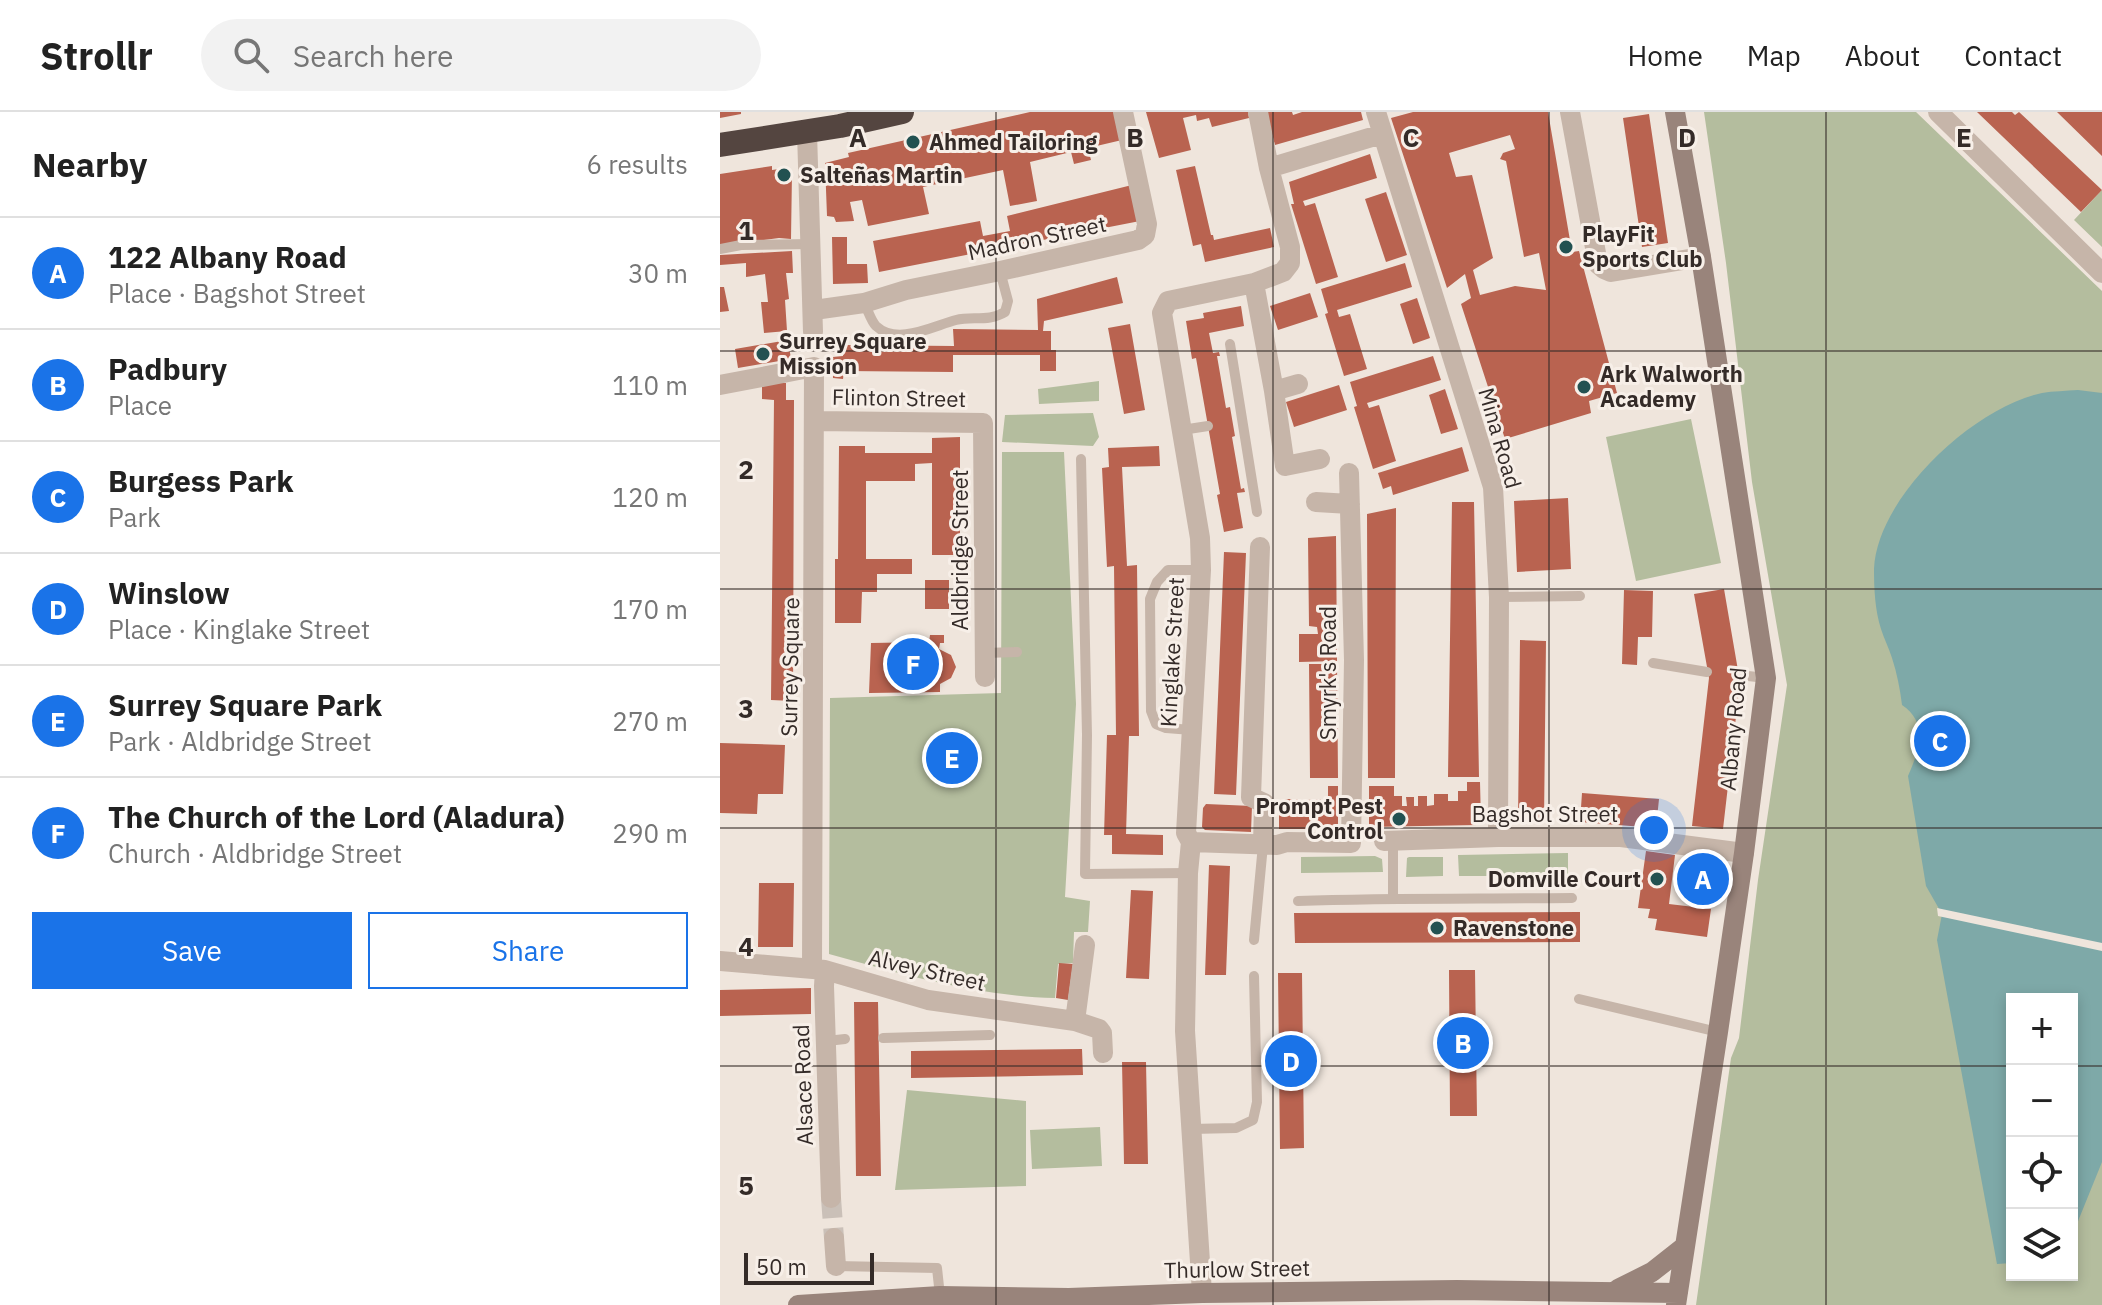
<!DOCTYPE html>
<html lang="en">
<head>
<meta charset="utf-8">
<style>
  body { margin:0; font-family:"IBM Plex Sans",sans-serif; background:#f2f2f2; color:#222 }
  .controls { position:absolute; right:24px; bottom:24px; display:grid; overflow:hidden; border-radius:0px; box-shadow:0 4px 12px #0003 }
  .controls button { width:72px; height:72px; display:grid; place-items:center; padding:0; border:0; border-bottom:2px solid #e0e0e0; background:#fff; color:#222; font:40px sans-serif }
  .scale { position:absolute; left:24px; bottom:20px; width:130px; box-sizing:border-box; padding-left:8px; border:4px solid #342b28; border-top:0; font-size:22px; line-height:28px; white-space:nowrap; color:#342b28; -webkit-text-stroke:6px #f7efe8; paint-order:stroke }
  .you { position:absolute; left:934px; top:718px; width:28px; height:28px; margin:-20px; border:6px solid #fff; border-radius:50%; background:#1a73e8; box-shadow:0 0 0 12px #1a73e833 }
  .badge { display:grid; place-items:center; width:52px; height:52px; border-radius:50%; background:#1a73e8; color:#fff; font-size:26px; font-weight:700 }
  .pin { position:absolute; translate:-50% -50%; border:4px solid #fff; box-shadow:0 2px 8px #0006 }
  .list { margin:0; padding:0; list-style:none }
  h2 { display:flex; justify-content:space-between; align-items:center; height:104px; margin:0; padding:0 32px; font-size:34px }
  h2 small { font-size:26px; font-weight:400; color:#767676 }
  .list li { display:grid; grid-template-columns:52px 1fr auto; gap:24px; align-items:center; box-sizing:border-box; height:112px; padding:0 32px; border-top:2px solid #e0e0e0 }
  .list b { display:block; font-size:30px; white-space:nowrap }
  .list p { margin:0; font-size:26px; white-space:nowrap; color:#767676 }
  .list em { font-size:26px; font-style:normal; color:#767676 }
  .actions { display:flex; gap:16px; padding:24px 32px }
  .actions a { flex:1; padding:18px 0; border:2px solid #1a73e8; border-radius:0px; text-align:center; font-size:28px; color:#1a73e8 }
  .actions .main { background:#1a73e8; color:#fff }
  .icon { flex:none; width:44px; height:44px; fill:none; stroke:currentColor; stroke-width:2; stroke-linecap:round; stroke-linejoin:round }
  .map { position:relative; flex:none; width:1382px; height:1193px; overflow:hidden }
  header { display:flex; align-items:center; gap:48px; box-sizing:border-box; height:112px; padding:0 40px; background:#fff; border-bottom:2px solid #e0e0e0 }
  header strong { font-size:38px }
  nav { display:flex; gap:44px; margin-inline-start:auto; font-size:28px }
  .search { width:560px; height:72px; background:#f2f2f2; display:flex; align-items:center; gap:20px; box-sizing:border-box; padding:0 28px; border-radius:44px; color:#767676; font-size:30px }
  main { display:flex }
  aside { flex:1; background:#fff }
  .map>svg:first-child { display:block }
</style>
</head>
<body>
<header>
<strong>Strollr</strong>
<div class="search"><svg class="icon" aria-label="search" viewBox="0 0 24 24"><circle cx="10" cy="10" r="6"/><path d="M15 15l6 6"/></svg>Search here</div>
<nav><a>Home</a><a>Map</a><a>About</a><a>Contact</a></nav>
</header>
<main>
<aside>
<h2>Nearby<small>6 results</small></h2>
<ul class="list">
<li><span class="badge">A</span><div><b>122 Albany Road</b><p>Place · Bagshot Street</p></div><em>30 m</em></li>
<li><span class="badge">B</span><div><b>Padbury</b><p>Place</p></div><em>110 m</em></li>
<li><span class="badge">C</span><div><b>Burgess Park</b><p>Park</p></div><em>120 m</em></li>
<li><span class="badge">D</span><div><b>Winslow</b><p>Place · Kinglake Street</p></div><em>170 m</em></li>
<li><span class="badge">E</span><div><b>Surrey Square Park</b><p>Park · Aldbridge Street</p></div><em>270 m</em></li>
<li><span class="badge">F</span><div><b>The Church of the Lord (Aladura)</b><p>Church · Aldbridge Street</p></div><em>290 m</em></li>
</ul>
<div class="actions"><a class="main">Save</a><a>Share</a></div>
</aside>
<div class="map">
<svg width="1382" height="1193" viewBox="0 0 1382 1193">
  <rect width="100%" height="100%" fill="#efe5dc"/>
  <path fill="#b4bd9e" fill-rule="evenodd" d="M984 0H1196L1382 179V1193H976L1011 946 1019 926 1038 768 1067 573 1032 370 1006 151ZM1292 887H1352V1163H1292Z
    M1382 78V135L1354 108Z
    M379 269V289L319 292 318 277Z
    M373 301 379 325 373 334 282 330 285 303Z
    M971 307 1001 451 916 469 886 325Z
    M282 340H344L356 592 345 785 370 789 368 820H354L353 851 338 852 335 886C257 884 184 863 109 842L110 586 281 581Z
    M848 741V764H739L738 743Z
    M655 744 662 747 663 760 581 761V745Z
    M689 745H723V764L686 765 687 746Z
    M187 978 306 989V1074L175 1078Z
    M380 1015 382 1054 312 1057 310 1018Z"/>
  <path fill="#7ea9a8" d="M1358 278 1382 281V1050L1352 1124V887H1292V1151L1277 1152 1217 828 1222 802 1206 774 1188 664C1199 639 1209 611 1182 593 1180 577 1177 561 1172 546 1169 536 1164 527 1161 517 1155 498 1154 477 1154 457 1157 385 1254 295 1322 281 1333 279 1346 279 1358 278Z"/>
  <path fill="#efe5dc" d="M1217 796 1382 831V839L1218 804Z"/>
  <path fill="#b96350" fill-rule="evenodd" d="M0 0H21V2L0 6Z
    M310 0H395L402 28 368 36 371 48 354 52 351 40 310 50 317 89 290 94 283 58 203 75 209 102 148 114 142 88 130 90 134 109 116 110 114 105 107 104 105 51 129 45 128 41Z
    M426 0H528L529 6 492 15 489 6 477 9 476 3 463 6 471 38 439 46Z
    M546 0H572L573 3 582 0H641L643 8 555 33Z
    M693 0H828L852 140 859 139 897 281 869 289 871 301 785 327 741 192 751 186 745 162 727 176 671 6ZM790 23 795 37 783 41 780 47 786 49 804 145 819 141 826 178 795 174 760 183 753 158 773 146 752 63 736 65 729 41Z
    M1257 0H1292L1295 3 1299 0 1382 78 1361 100Z
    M1337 0H1382V44Z
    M929 2 948 131 922 135 903 6Z
    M650 42 657 66 583 89 585 94 595 91 618 165 596 172 571 92H574L569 70Z
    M52 54V58L67 56 72 60 71 127 59 126 0 134V62Z
    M475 54 491 123H493L494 128 550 116 554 135 485 150 481 132 473 134 456 58Z
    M412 73 420 109 159 160 153 129 260 109 263 124 290 119 287 104Z
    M666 80 687 143 666 150 645 87Z
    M112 125H127V152H147L148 171 113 172Z
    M72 139 73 161H66L69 187 65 188 67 219 44 221 41 190H48L45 162 26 165V151L0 153V143Z
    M685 151 692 175 617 198 619 205 630 202 647 257 624 264 605 202 608 201 601 177Z
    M397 165 403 191 324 209 323 219H331V238H336V259H320V243H233V260L124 259 123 267 113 266V245L123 244 124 233 234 234 233 217 318 218 317 187Z
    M0 175H4L9 199 0 200Z
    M590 181 598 205 558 218 550 194Z
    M697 186 710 226 693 232 680 192Z
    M521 194 524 214 489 221 493 241 499 240 500 244H497L506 296 510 295 515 324 512 325 521 377 524 376 525 380 517 381 523 416 504 420 497 383 500 382 476 246 472 247 466 209 484 206 483 201Z
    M410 212 425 298 404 302 388 216Z
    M68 228 71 247 18 256 15 237Z
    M713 244 721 268 647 291 649 296 659 293 676 349 653 357 634 295 637 294 630 270Z
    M42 271H66V288H74L73 589 51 588 54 288 42 287Z
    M619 273 627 298 574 315 566 290Z
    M725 277 738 317 721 322 709 283Z
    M240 325V443H212V351L195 352V369H146V447H192V462H157V480H142L141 511H115V447H118L119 334H145V341H212V326Z
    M439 334 440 354 402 355 407 454 417 453 419 624H409L406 722 443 723V743L392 742V723H384L387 623H396L394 454 387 455 382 356 389 355 388 336Z
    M742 335 749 359 673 383 671 374 663 377 658 361Z
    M848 386 851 457 797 460 794 389Z
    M732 390H754L759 665H728Z
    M676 396 675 666H648L647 402Z
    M616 424 617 549 579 550V522H598L597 515 589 514 588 426Z
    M504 440 526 441 516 683 494 682Z
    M205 468H229V497H205Z
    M1004 477 1020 570 1003 717 972 714 989 566 974 482Z
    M904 478 933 479 932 525H918L917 553 902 552Z
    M210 523H224V531H220L219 537 231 543 236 555 231 566 220 572V580L149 581 151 531 209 530Z
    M800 528 826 529 824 710H798Z
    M589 552H617L618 666H590Z
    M0 631 65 633 63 682H38L37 702 0 701Z
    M747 670H760L761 710 757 713 649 715V674H674V684H682V694H687L686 685H694V694H698V684H707V694L714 693V682H728V689H738V679H747Z
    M608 674H618V717H559V699H564V687H578V698L587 697V688L601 687V697H608Z
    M862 681 939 687 936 716 860 710Z
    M486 692 532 694 531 720 485 718 482 715 483 696Z
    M926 739 955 743 949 792 991 797 987 825 935 818 937 807 928 806 930 797 918 796Z
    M489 753 510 754 506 863H485Z
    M975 753 996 756 992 780 971 777Z
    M39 771H74L73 835H38Z
    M411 778 433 779 429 867 406 866Z
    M860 800V830L575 831 574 801Z
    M339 851 353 852 348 888 336 886Z
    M729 858H755L757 1004H730Z
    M558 861H582L584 1036 560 1037Z
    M91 876V902L0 904V878Z
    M134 890H158L161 1064H136Z
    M362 937 363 963 191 966V939Z
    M402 950H426L428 1052H404Z"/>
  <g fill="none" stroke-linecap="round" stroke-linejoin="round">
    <path stroke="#cac0b8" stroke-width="20" stroke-dasharray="20 10" stroke-linecap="butt" d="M111 1086 114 1126"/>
    <path stroke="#c6b5a9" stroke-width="10" d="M0 137 21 133 92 132
      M144 191C148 198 151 209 156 214 177 234 213 214 236 208 252 204 269 210 285 200L288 189 280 159
      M510 232 537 400
      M462 318 488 314
      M361 347 367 623 365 762 468 761
      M779 485 860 484
      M265 541 297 540
      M933 551 987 560
      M1019 563 1046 566
      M472 618 446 616 436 612 431 599 430 487 437 470 448 458H481
      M673 729V786
      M578 789C670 786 761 787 852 786
      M534 828 543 733
      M859 887 998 920
      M163 926 270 923
      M107 929 125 927
      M471 1017 516 1016 533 1008 537 990 534 864
      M116 1154 217 1156 220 1184"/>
    <path stroke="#c6b5a9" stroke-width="20" d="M656 0 773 375 779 485 778 725
      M850 0 878 152 884 157 891 160 981 145
      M1218 0 1382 161
      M87 20 93 220
      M549 56 662 22
      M534 171 554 279 565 354 600 347
      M94 198 144 191 186 178 280 159 418 128 425 123 427 112 403 0
      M0 273 94 255 92 857
      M554 279 578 272
      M95 309 263 311 265 565
      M596 390 630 392
      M540 435 531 685 544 691 543 733
      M664 729 778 725H901L1024 741
      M471 730 557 733 567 730 631 731 634 548 629 361
      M0 849 105 858 208 888 355 909 379 917 382 921 383 941
      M105 858 104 874 111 1086
      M355 909 365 833
      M114 1126 116 1154
      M482 1181 465 919 468 761 471 730 466 721 481 458 480 426 442 201 448 189 534 171 563 160 570 151V135L549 56 538 0"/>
    <path stroke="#99847b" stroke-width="20" d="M955 0 981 145 1046 566 1024 741 998 920 956 1193
      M898 1177 932 1160 965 1134
      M78 1193 220 1184 349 1186 482 1181 737 1178 958 1181"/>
    <path stroke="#544540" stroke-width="24" d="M0 33 120 14 182 0"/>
  </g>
  <path fill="none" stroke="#342b28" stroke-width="2" stroke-opacity="0.55" d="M276 0V1193M553 0V1193M829 0V1193M1106 0V1193M0 239H1382M0 477H1382M0 716H1382M0 954H1292M1352 954H1382"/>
  <g fill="#225151" stroke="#f7efe8" stroke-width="3">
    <circle cx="193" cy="30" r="8"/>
    <circle cx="64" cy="63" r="8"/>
    <circle cx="846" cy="135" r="8"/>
    <circle cx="43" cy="242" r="8"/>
    <circle cx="864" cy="275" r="8"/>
    <circle cx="679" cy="707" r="8"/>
    <circle cx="937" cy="767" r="8"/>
    <circle cx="717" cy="816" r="8"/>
  </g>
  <g text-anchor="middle" stroke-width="6" stroke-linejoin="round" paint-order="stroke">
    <g font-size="22" font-weight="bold" fill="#342b28" stroke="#f7efe8" text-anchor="start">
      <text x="209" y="38">Ahmed Tailoring</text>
      <text x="80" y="71">Salteñas Martin</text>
      <text x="862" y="130">PlayFit<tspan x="862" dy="25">Sports Club</tspan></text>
      <text x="59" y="237">Surrey Square<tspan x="59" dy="25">Mission</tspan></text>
      <text x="880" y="270">Ark Walworth<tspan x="880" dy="25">Academy</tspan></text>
      <text x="663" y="702" text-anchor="end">Prompt Pest<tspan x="663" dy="25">Control</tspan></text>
      <text x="921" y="775" text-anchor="end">Domville Court</text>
      <text x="733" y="824">Ravenstone</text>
    </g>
    <g font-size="22" fill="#342b28" stroke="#f7efe8">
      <text transform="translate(317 126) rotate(-12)" y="8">Madron Street</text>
      <text transform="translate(179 286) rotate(1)" y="8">Flinton Street</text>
      <text transform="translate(780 326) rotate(74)" y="8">Mina Road</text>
      <text transform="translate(240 438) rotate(-90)" y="8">Aldbridge Street</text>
      <text transform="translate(452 540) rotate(-87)" y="8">Kinglake Street</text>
      <text transform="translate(70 555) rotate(-89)" y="8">Surrey Square</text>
      <text transform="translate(608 561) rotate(-90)" y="8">Smyrk's Road</text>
      <text transform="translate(1013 617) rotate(-85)" y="8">Albany Road</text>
      <text x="825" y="710">Bagshot Street</text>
      <text transform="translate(207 858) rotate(13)" y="8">Alvey Street</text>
      <text transform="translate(83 973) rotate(-92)" y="8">Alsace Road</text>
      <text transform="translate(517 1157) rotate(-1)" y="8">Thurlow Street</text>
    </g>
  </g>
  <g font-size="26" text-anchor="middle" font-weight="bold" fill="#342b28" stroke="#f7efe8" stroke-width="6" stroke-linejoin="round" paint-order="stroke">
    <text x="138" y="35">A</text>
    <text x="415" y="35">B</text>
    <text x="691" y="35">C</text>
    <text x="967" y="35">D</text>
    <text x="1244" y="35">E</text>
    <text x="26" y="128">1</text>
    <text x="26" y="367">2</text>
    <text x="26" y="606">3</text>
    <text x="26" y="844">4</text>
    <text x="26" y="1083">5</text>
  </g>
</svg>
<div class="controls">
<button>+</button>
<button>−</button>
<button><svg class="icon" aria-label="locate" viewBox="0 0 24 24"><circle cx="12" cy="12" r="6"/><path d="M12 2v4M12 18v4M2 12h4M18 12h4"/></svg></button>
<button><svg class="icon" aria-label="layers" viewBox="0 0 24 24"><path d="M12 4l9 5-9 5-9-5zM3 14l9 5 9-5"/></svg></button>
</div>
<div class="scale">50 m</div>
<div class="you"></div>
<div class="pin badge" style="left:983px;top:767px">A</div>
<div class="pin badge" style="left:743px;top:931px">B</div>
<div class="pin badge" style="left:1220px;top:629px">C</div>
<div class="pin badge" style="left:571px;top:949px">D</div>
<div class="pin badge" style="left:232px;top:646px">E</div>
<div class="pin badge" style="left:193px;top:552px">F</div>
</div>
</main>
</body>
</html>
